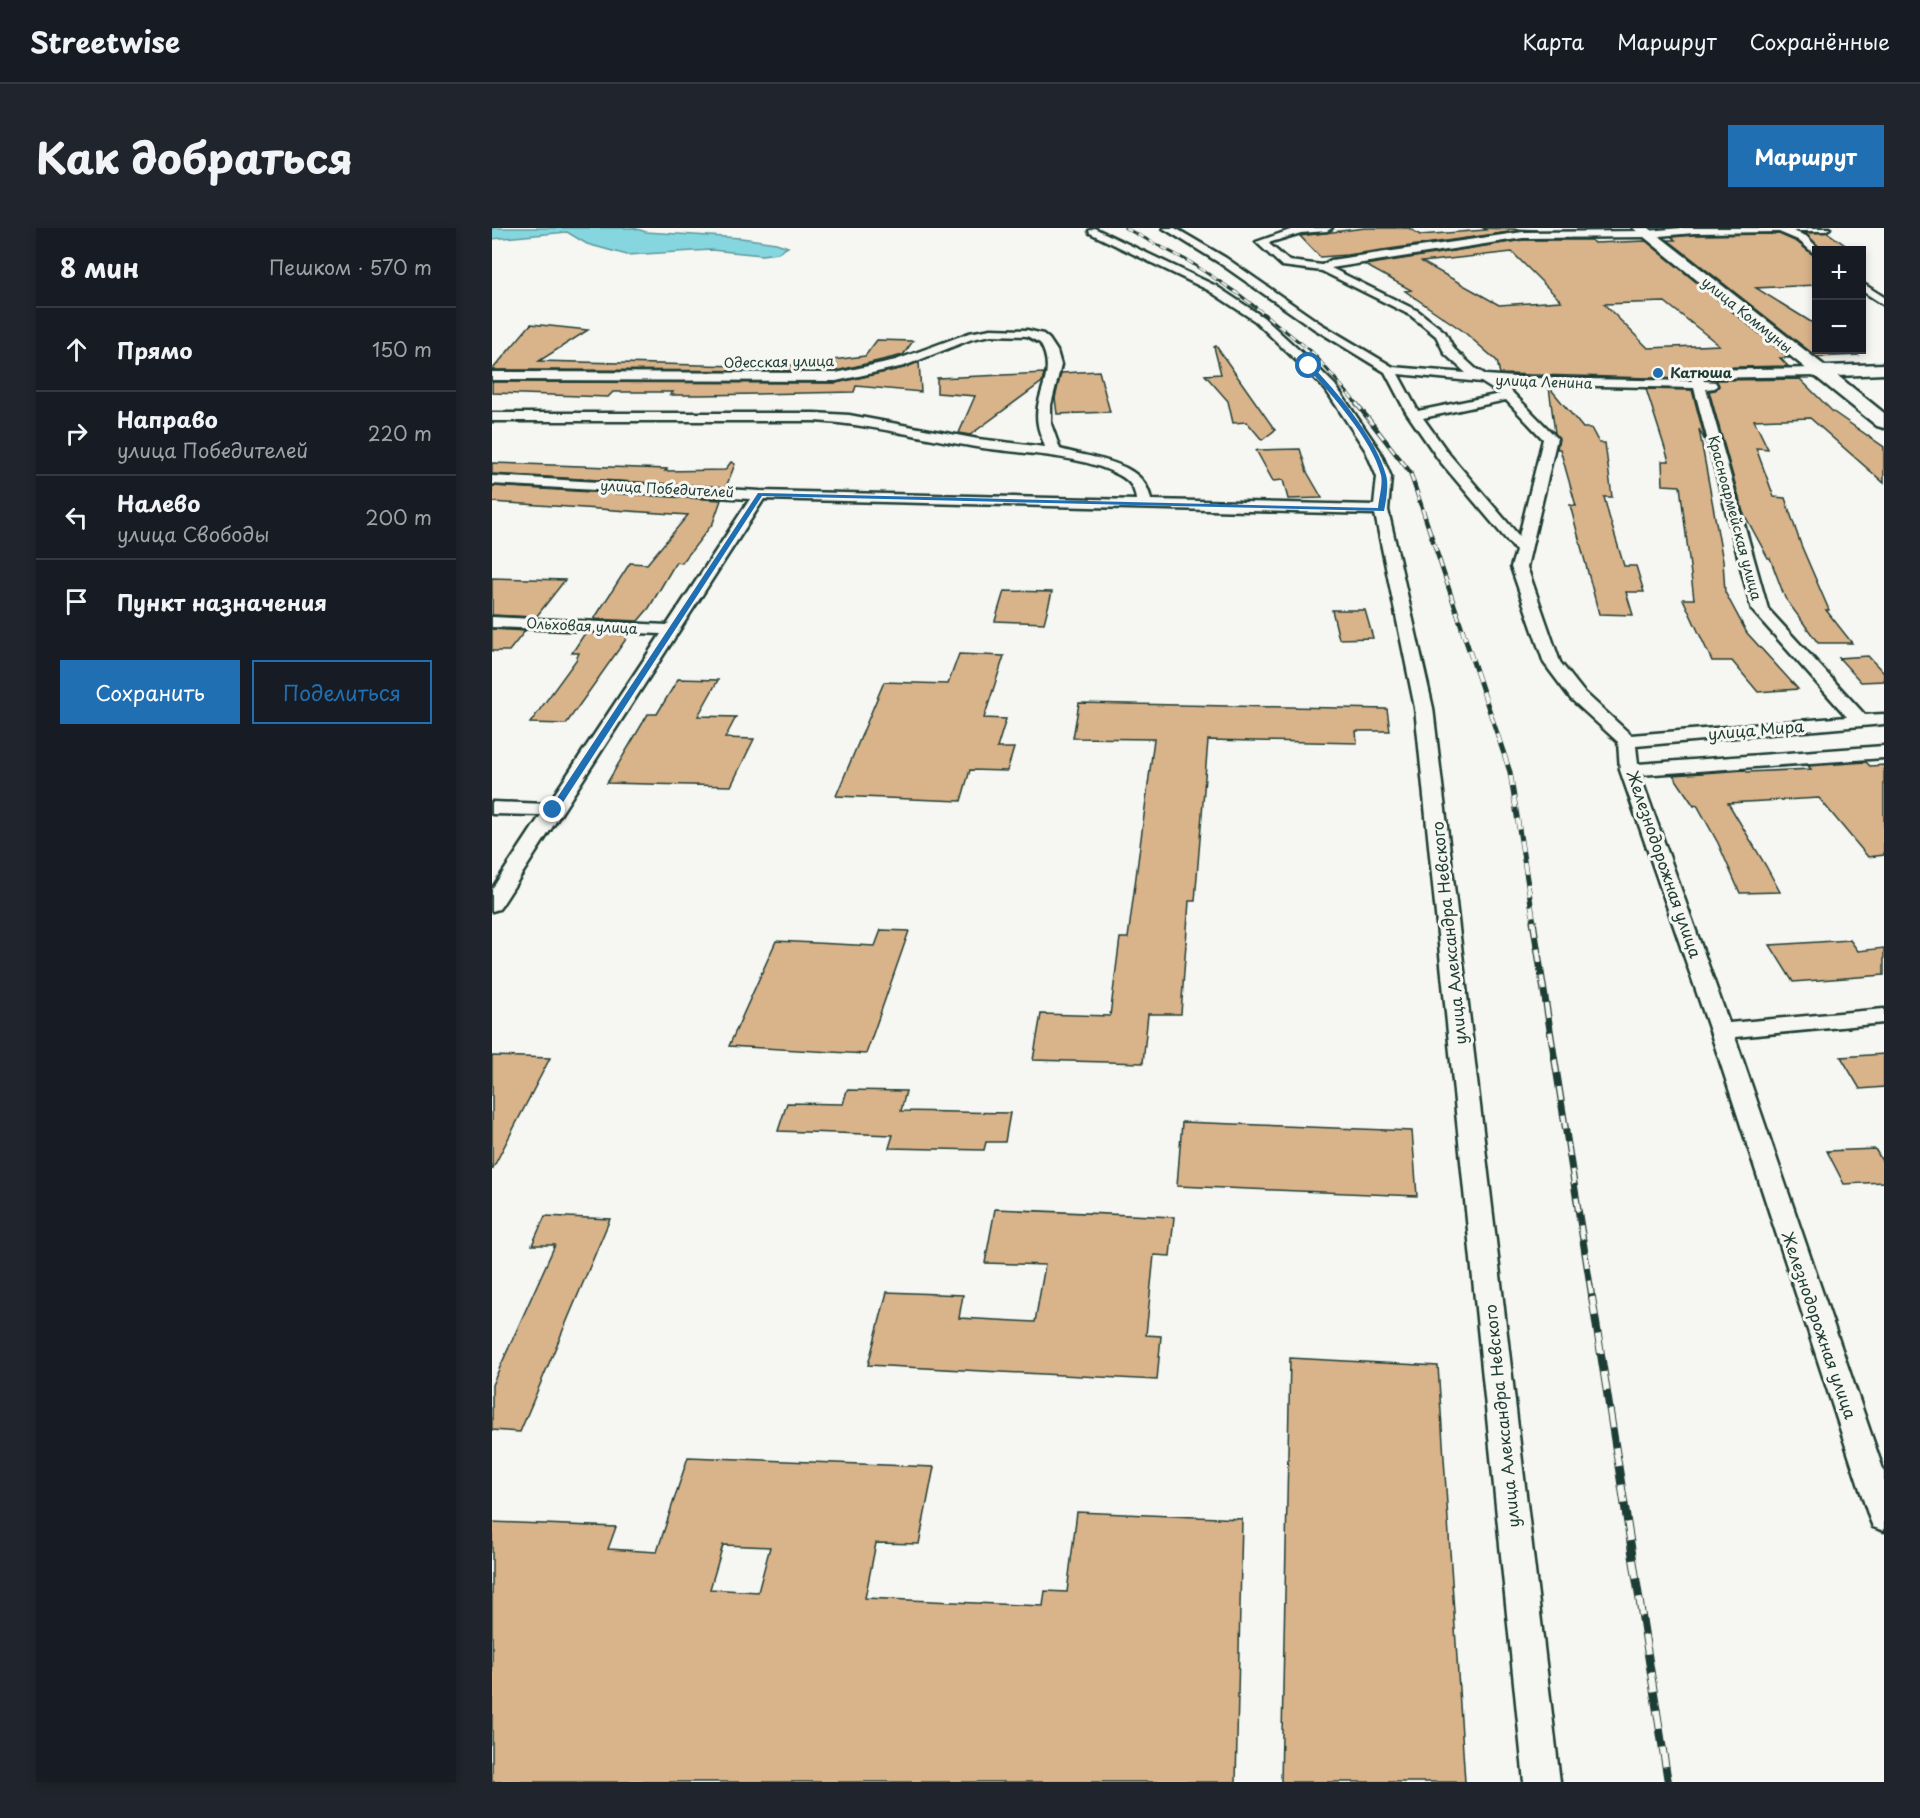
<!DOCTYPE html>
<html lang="ru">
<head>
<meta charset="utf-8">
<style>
  body { margin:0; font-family:"Playpen Sans",sans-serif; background:#20242c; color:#f1f3f6 }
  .controls { position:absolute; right:18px; top:18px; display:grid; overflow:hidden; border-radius:0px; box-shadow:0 3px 9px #0003 }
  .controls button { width:54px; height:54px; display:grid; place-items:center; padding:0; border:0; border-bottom:2px solid #363941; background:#171b24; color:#f1f3f6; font:30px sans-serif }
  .stop { position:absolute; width:18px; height:18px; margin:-14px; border:4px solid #1f6fb2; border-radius:50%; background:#fff }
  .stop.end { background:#1f6fb2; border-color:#fff; box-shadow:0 2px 6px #0008 }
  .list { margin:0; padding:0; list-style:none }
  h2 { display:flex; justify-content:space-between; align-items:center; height:78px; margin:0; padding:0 24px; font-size:26px }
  h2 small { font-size:20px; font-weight:400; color:#9ea1a6 }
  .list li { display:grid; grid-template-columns:39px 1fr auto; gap:18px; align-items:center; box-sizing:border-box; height:84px; padding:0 24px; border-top:2px solid #363941 }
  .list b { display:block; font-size:22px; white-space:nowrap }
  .list p { margin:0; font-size:20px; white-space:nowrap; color:#9ea1a6 }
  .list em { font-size:20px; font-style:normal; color:#9ea1a6 }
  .actions { display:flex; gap:12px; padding:18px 24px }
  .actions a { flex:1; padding:14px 0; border:2px solid #1f6fb2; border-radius:0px; text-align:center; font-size:21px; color:#1f6fb2 }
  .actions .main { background:#1f6fb2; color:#fff }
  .icon { flex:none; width:33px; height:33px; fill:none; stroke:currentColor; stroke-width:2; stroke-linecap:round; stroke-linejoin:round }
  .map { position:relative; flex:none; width:1392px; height:1554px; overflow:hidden; border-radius:0px }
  header { display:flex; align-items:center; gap:36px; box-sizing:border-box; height:84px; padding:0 30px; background:#171b24; border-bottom:2px solid #363941 }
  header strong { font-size:28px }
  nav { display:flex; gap:33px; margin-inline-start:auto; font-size:21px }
  .intro { display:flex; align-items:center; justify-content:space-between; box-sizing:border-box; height:144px; padding:0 36px }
  h1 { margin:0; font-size:42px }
  .button { padding:15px 27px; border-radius:0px; background:#1f6fb2; color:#fff; font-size:21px; font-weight:700 }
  main { display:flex; gap:36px; padding:0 36px }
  aside { flex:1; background:#171b24; border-radius:0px; box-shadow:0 3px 9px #0003 }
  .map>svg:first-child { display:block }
</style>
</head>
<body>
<header>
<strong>Streetwise</strong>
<nav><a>Карта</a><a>Маршрут</a><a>Сохранённые</a></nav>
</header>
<div class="intro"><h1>Как добраться</h1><a class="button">Маршрут</a></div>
<main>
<aside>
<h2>8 мин<small>Пешком · 570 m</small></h2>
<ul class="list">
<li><svg class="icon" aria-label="ahead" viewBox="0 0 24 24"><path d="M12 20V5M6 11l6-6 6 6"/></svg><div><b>Прямо</b></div><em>150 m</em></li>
<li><svg class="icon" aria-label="right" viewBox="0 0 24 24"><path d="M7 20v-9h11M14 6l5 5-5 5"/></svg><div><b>Направо</b><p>улица Победителей</p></div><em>220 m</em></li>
<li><svg class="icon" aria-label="left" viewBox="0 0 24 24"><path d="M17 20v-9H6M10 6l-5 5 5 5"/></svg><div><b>Налево</b><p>улица Свободы</p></div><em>200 m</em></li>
<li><svg class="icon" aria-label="arrive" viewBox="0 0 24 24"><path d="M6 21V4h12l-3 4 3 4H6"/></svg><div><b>Пункт назначения</b></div></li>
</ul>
<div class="actions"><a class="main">Сохранить</a><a>Поделиться</a></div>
</aside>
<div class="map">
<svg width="1392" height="1554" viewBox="0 0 1392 1554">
  <rect width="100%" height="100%" fill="#f6f6f2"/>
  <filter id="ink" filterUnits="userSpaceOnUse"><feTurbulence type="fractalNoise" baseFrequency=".0167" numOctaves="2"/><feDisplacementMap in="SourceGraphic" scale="12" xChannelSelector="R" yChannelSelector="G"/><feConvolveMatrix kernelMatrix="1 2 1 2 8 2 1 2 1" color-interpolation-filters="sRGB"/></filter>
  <g filter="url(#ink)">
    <path fill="#85d6df" stroke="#5c999b" stroke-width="1.5" d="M0 0H142L154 4 249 10 284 15 296 19 286 25 270 27 219 22 135 27 95 16 75 4 0 11Z"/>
    <path fill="#d9b38a" stroke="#1f3d34" stroke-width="1.5" fill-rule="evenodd" d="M873 0H917L928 7 994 2 991 0 1046 2H1031L855 27 828 29 808 8Z
      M1335 4 1360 22H1330L1313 5Z
      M1287 6 1305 14 1324 29V57L1264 60 1324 97V122H1359L1366 127 1325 129 1176 12H1183L1180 9 1202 7Z
      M1031 12H1099L1102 15 1154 13 1297 130H1288L1296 138 1204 140 1196 145 1197 151 1008 146 1005 133 971 103 913 63 919 62 873 37ZM1020 24 1069 73 1007 77 930 34ZM1173 74 1227 117 1156 120 1112 76Z
      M39 96 96 102 47 133 284 139 373 128 385 112 421 113 411 127 344 143 0 142Z
      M724 118 783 202 770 212 755 194 741 195 736 173 713 147 729 146 722 119Z
      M427 134 429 164 364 158 362 164 209 167H178L181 164H121L116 169 0 165V154L344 155 412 140Z
      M607 143 618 184 565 186 563 170 569 145Z
      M552 145 550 154 478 207 467 205 483 168 445 165V150Z
      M1308 151 1340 183 1392 219V255L1318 190 1262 192 1276 221 1264 220 1282 269 1293 270 1309 317 1337 382H1334L1360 415H1326L1293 370 1278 330H1276L1251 284 1217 163 1223 162 1227 158 1224 152Z
      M1057 159 1091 200H1099L1107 215H1113L1120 269H1112L1117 288 1132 338H1144L1152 364H1134L1141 387 1107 386 1078 277 1084 278 1068 221H1065L1067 211 1063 205Z
      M1154 161 1200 162 1214 215 1207 201 1231 333 1233 364 1255 405 1306 461 1266 464 1240 433H1220L1191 371H1202L1188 258 1171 257 1170 233H1177Z
      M808 221 815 244 830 270 796 271 791 252 781 253 764 222Z
      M239 234 243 236 234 259 0 246V235L175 241 173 243 233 242Z
      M0 258 229 272 221 295 190 335 184 334 157 380 146 393 102 391 138 335 155 336 196 287 0 274Z
      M0 350 73 352 44 389 0 387Z
      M512 363 560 364 552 395 503 393Z
      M840 382H873L881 410 847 411Z
      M0 401 33 403 17 423H0Z
      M93 405 137 407 74 496 38 495 84 432 87 425H80Z
      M467 426 512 428 492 490 514 491 505 520H522L515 543 478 542 469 573 344 568 392 454 456 456Z
      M1376 428 1392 445V453L1369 454 1347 430Z
      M186 451 226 452 206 488 244 489 233 510 262 511 239 558 115 555 156 486H165Z
      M587 475 895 481 898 503H864L865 515 716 512 703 673H697L689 786H656L651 835 541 832 549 786 618 788 628 710H636L662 511 581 510Z
      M1374 534 1378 538 1392 537V627L1376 629 1327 570 1236 575 1274 638 1288 664 1248 665 1226 615 1205 577 1202 578 1181 547 1253 542 1255 544 1319 541 1316 538Z
      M389 702 417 703 374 826 237 818 284 713 383 718Z
      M1358 712 1366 723 1392 720V747L1301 754 1278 717Z
      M1392 826V859L1368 861 1349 829Z
      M0 828 58 830 0 942Z
      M355 862 414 863 409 883 518 885 513 914H494L492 922 397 920 401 907 286 903 295 875 351 876Z
      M690 894 920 903 925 968 685 958Z
      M1383 921 1392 936V954L1352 956 1335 923Z
      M503 981 682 989 678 1028 662 1027 654 1107 669 1108 665 1152 376 1137 395 1064 471 1067 467 1090 543 1094 553 1037 493 1035Z
      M53 988 118 991 28 1204 0 1202V1157L63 1017H40Z
      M798 1130 946 1138 973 1554H789Z
      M196 1229 442 1239 427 1316 384 1315 373 1370 551 1378 553 1363 575 1364 585 1284 750 1291 744 1554H0V1294L124 1299 116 1321 165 1324ZM231 1317 278 1319 266 1364 218 1361Z"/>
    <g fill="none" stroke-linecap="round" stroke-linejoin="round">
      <g stroke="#1f3d34" stroke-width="5">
        <path id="street" d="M602 0 724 58 771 89 821 135 843 157 888 223 899 249 896 282 941 480 1068 1554H1032L923 480 883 286 272 271 10 677 7 681 0 683V661L49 587 0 586V574L56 576 169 406 0 399V389L175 397 258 271 0 256V248L268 263 644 272C643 260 638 253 627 247 589 226 527 226 484 219 430 210 377 196 322 193H0V185H322L357 187 486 211 553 219C551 212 547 204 546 197 540 166 567 147 548 115L535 108 499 107 480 111 412 138 344 153 0 152V144L344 145 404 132 477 105 499 101 535 102 551 106 557 111 565 123 569 137 559 177V196L568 221C599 231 653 232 659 272L882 277 885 249 874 223 834 162 813 141 763 93 716 62 598 5 597 3Z
          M671 0H683L734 30 829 96 901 139 974 145 953 126 944 108 918 87 830 43 790 38 764 14 804 0H840L835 3 809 5 776 15 797 33 830 37 839 32 1031 4 1155 3 1190 0H1338L1333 3H1301L1314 8 1328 22H1324V27L1306 12 1287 4 1202 5 1155 9 1031 10 839 40 926 83 953 104 962 121 984 141 994 147 1037 150 1200 153 1198 146 1204 142 1326 140 1332 144 1326 148 1211 150 1212 153 1223 154 1225 157 1223 160 1214 161 1276 381 1373 487 1392 486V496L1144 518 1146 536 1392 518V530L1148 547 1237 795 1392 781V795L1243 809 1392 1244V1303L1381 1299 1377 1289 1218 803 1128 542 1126 514 1079 471 1052 435 1019 339 1024 323 947 232 914 184 893 144 821 100 726 34ZM906 146 989 154 1008 166 926 183ZM1012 156 1202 160 1260 382 1355 489 1139 507 1091 463 1068 434 1035 339 1065 210ZM1014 172 1051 211 1027 308 957 226 931 190Z
          M1370 55 1392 69V77L1370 63Z"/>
      </g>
      <g stroke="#1f3d34" stroke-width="5">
        <path id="secondary" d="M1141 0H1157L1333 138 1392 136V146L1346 148 1392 185V200L1385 198 1324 149 1320 148 1317 143Z"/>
      </g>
      <use href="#street" fill="#f6f6f2" fill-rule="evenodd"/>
      <use href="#secondary" fill="#f6f6f2" fill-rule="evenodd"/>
      <g stroke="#1f3d34" stroke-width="3">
        <path id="rail-far4" d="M633 0 698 34 748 67 820 124 865 176"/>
      </g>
      <g stroke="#1f3d34" stroke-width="4.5">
        <path id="rail-far3" d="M864 175 918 244 971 403"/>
      </g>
      <g stroke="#1f3d34" stroke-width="5">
        <path id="rail-far2" d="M970 401 1018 544 1042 695"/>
      </g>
      <g stroke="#1f3d34" stroke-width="7">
        <path id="rail-far1" d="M1041 693 1100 1070"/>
      </g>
      <g stroke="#1f3d34" stroke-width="8">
        <path id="rail" d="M1100 1069 1176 1554"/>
      </g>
      <use href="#rail-far4" stroke="#f6f6f2" stroke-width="2" stroke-dasharray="7" stroke-linecap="butt"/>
      <use href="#rail-far3" stroke="#f6f6f2" stroke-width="3" stroke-dasharray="9" stroke-linecap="butt"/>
      <use href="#rail-far2" stroke="#f6f6f2" stroke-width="4" stroke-dasharray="11" stroke-linecap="butt"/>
      <use href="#rail-far1" stroke="#f6f6f2" stroke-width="4.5" stroke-dasharray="14" stroke-linecap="butt"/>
      <use href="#rail" stroke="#f6f6f2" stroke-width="6" stroke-dasharray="19" stroke-linecap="butt"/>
    </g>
  </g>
  <path fill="#1f6fb2" d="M819 137C844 162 885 212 894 247 897 256 894 274 892 283L270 268 66 582 61 585 57 582 266 265 886 280C887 270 891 256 889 247 880 211 838 165 814 138Z"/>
  <circle fill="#1f6fb2" stroke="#f6f6f2" stroke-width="2" cx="1166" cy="145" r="6"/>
  <g text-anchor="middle" stroke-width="6" stroke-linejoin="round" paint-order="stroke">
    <g font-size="14" fill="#1f3d34" stroke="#f6f6f2">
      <text transform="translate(1255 87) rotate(39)" y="5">улица Коммуны</text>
      <text transform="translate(287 134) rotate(-1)" y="5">Одесская улица</text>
      <text transform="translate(1052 154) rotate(2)" y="5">улица Ленина</text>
      <text transform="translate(175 261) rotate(3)" y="5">улица Победителей</text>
      <text transform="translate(1243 290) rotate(75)" y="5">Красноармейская улица</text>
      <text transform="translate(90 398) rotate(3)" y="5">Ольховая улица</text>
    </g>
    <g font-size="14" font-weight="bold" fill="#1f3d34" stroke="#f6f6f2" text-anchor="start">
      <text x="1178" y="150">Катюша</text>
    </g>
    <g font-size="16" fill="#1f3d34" stroke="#f6f6f2">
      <text transform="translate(1264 502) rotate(-5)" y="6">улица Мира</text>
      <text transform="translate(1172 636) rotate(71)" y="6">Железнодорожная улица</text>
      <text transform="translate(957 705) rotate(-96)" y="6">улица Александра Невского</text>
      <text transform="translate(1327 1097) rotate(71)" y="6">Железнодорожная улица</text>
      <text transform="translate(1010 1188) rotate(-96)" y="6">улица Александра Невского</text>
    </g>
  </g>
</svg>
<div class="controls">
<button>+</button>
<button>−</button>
</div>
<div class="stop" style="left:817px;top:138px"></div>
<div class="stop end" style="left:61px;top:582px"></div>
</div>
</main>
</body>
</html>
